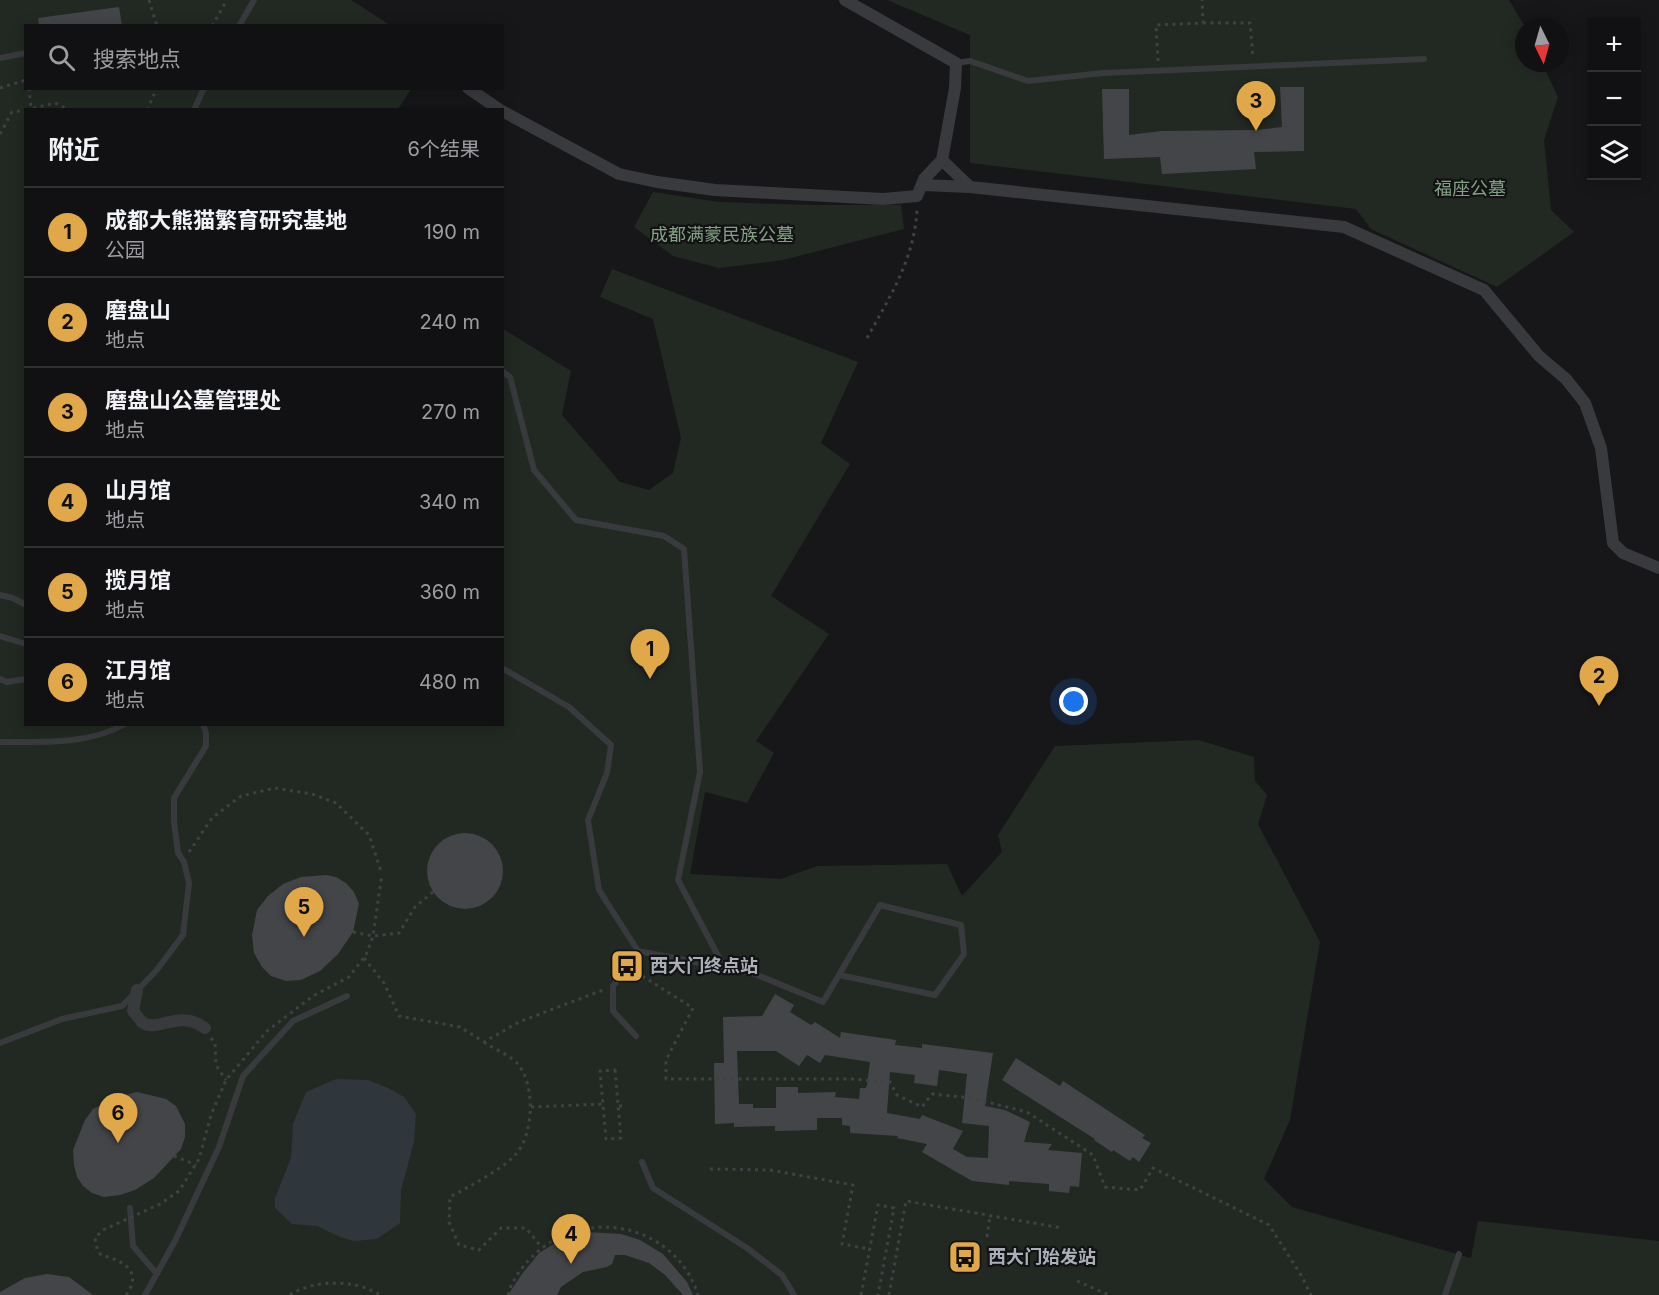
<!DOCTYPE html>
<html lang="zh">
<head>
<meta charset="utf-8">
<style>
  body { margin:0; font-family:Inter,"Noto Sans SC",sans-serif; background:#1e1f21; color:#f1f3f6 }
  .controls { position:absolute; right:18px; top:18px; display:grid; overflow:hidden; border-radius:0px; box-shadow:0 3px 15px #0003 }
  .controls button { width:54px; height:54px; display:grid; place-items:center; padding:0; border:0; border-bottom:2px solid #303133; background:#111113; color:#f1f3f6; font:30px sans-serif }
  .compass { position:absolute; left:1515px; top:18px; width:54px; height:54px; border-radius:50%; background:#111113; box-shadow:0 3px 15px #0003; rotate:175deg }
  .you { position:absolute; left:1074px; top:702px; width:21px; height:21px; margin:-15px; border:4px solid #fff; border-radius:50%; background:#1a73e8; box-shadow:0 0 0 9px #1a73e833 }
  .badge { display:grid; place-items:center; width:39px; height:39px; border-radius:50%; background:#e0a848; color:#111; font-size:20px; font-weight:700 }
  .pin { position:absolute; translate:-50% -50px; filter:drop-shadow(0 2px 3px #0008) }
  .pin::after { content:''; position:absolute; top:32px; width:21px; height:18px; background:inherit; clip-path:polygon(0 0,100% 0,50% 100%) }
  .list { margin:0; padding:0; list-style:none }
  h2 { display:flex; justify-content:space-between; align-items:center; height:78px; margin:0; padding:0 24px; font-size:26px }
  h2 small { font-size:20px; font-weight:400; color:#9c9da0 }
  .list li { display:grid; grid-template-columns:39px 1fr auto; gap:18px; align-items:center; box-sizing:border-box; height:90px; padding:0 24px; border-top:2px solid #303133 }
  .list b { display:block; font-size:22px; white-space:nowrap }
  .list p { margin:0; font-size:20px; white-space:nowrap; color:#9c9da0 }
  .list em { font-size:20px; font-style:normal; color:#9c9da0 }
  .icon { flex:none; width:33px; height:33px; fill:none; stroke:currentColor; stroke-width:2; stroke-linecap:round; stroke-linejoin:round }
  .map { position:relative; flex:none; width:1659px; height:1295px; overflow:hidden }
  .search { position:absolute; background:#111113; box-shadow:0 3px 15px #0003; left:24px; top:24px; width:480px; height:66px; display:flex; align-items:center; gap:15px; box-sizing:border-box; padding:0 21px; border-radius:0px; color:#9c9da0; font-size:22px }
  .panel { position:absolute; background:#111113; box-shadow:0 3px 15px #0003; left:24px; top:108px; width:480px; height:618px; border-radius:0px }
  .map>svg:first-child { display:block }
</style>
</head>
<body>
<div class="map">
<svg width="1659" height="1295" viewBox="0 0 1659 1295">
  <rect width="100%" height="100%" fill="#171719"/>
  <path fill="#222922" d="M0 0H351L390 25 26 26V88L411 89 398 109 26 110V724H502L503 329 571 371 562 415 620 482 649 490 673 473 681 438 653 319 600 297 612 269 858 362 821 443 850 464 771 596 829 634 756 741 774 753 747 803 705 792 690 874 781 879 817 866 947 864 962 896 1002 852 998 835 1055 746 1199 740 1254 757 1255 781 1267 795 1258 824 1320 942 1290 1120 1264 1179 1292 1207 1471 1258 1478 1221 1659 1241V1295H0Z
    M887 0H1509L1525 27 1524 63H1542L1558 97 1544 140 1551 210 1574 232 1497 287 1371 229 1356 209 970 163V35Z
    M653 192 719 202 812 205H901L904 229 783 260 719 268 673 256 634 227Z"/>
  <path fill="#2f363c" d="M336 1079 368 1080 388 1088 404 1097 416 1114 414 1142 401 1190 400 1223 377 1239 354 1241 340 1237 317 1226 292 1224 275 1208V1198L291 1158 293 1124 306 1092Z"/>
  <path fill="#444549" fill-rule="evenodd" d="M119 7 122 26H39L38 18Z
    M1280 87H1304V151L1254 152 1256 169 1162 174 1160 157 1104 159 1102 89H1129V135L1161 131 1256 130 1282 127Z
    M427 871a38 38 0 1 1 76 0a38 38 0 1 1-76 0Z
    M326 875 336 877 346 883 354 892 359 904 353 932 338 954 320 971 301 980 286 981 271 976 262 967 254 953 252 935 257 910 268 896 283 884 301 877Z
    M775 994 794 1005 790 1012 811 1025 815 1022 840 1038 841 1032 896 1040 895 1045 922 1048V1044L993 1053 985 1106 1005 1110 1030 1122 1024 1142 1052 1144 1048 1150 1082 1153 1079 1187 1070 1186 1069 1193 1049 1191V1184L1009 1181V1185L972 1181 922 1152 927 1144 897 1138 898 1136 850 1133V1126L842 1125V1118H817V1130L775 1131V1126L734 1127V1123L715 1124 714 1063H724L723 1017 762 1016ZM737 1051H776L799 1066 807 1055 820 1063 825 1055 870 1062 867 1085 866 1088H860L859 1099 835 1097 836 1092 798 1093V1087H776V1108H753V1104H739ZM939 1070 967 1074 962 1123 989 1126 988 1158 967 1157 953 1149 963 1131 922 1115 920 1119 887 1113 890 1072 915 1075 914 1083 937 1086Z
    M1016 1058 1060 1086 1063 1081 1145 1135 1142 1138 1151 1143 1139 1162 1133 1157 1130 1161 1113 1150 1112 1152 1094 1140 1095 1139 1002 1080Z
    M137 1092 166 1099 176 1106 185 1124V1137L181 1149 154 1178 135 1190 120 1195 104 1197 92 1193 83 1186 77 1177 74 1165 73 1150 85 1120 93 1109 116 1097Z
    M586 1232 621 1234 640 1240 663 1254 687 1282 693 1295H683L665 1275 649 1263 625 1255H615L612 1264 607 1267 583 1272 561 1287 557 1295H508L522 1274 539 1253 565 1237Z
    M47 1274 69 1277 93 1295H0V1292L25 1278Z"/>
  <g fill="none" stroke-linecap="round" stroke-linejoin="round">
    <path stroke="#3f4145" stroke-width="3" stroke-dasharray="3 4.5" stroke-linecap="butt" d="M149 0 157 26
      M1203 23H1250L1253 58
      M212 26 227 0
      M1158 61 1156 25 1203 23 1202 0
      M0 88 26 80
      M29 88 31 108
      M26 110 55 103 69 110
      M147 110 157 88
      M0 134 12 112 26 110
      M867 338C890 297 915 257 917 209
      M189 852 212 818 241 796 275 788 312 794 336 803 369 835 382 874
      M353 932 373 936 399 933 415 907 433 892
      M364 958 384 983 399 1016 460 1027 484 1042 519 1022 603 990
      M636 972 693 1008 666 1060V1079H852L890 1082 897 1095 922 1107 932 1094 971 1098 1027 1112 1093 1155 1105 1187 1140 1190 1153 1168 1269 1225 1301 1275 1311 1295
      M211 1038 215 1043 216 1065 226 1080
      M484 1042C494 1049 507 1054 516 1062 536 1082 534 1134 516 1154 503 1169 468 1187 450 1197L449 1222 459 1245 479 1250 501 1228H526L542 1248
      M615 1070 621 1138 606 1139 600 1071Z
      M619 1106H626
      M531 1107 603 1104
      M174 1156 196 1165
      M710 1169 770 1170 853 1185 842 1244 869 1249
      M987 1237 990 1216
      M1077 1281 1109 1295
      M290 1295C308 1283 334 1281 355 1285 364 1286 373 1292 382 1295
      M508 1295C512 1279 524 1264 536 1253 589 1206 676 1225 698 1295
      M861 1295 878 1205 894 1208 878 1295
      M889 1295 906 1201 1062 1228"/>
    <path stroke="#393a3e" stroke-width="6" d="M239 26 254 0
      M0 58 26 53
      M956 63 970 61 1028 81 1103 73 1424 59
      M194 110 204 88
      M502 371 510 377 534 470 576 520 664 536 684 549 700 772 678 880 724 967
      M0 595 13 598 26 605
      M0 636 26 644
      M502 668 569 707 611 745 607 773 588 820 599 890 638 951 613 986V1011L636 1036
      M0 679 7 682 26 679
      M0 742C40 742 88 745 125 724
      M638 951 752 973 823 1002 880 905 961 925 964 954 935 995 839 975
      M0 1043 62 1019 122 1006 156 971 183 935 189 883 184 862 178 853 174 822V798L206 746V733L203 724
      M642 1162 653 1188 747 1248 782 1275 794 1295
      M130 1208 133 1246 157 1274
      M145 1295 175 1241 219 1147 243 1076 293 1021 347 996
      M1445 1295 1459 1254"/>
    <path stroke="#393a3e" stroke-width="12" d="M845 0 956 63 955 88 942 160 970 187 1344 227 1484 290 1539 356 1566 379 1585 403 1601 448 1613 543 1623 553 1659 568
      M468 88 500 110
      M502 111 619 174 657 182 715 190 883 199 917 196 924 179 942 160
      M922 185 970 187
      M137 990 133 1011C136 1014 139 1019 142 1022 157 1034 178 1008 205 1028"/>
    <path stroke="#3f4145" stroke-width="3" stroke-dasharray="3 4.5" stroke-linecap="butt" d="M126 1295C144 1271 122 1260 101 1255L97 1249 95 1238 103 1230 160 1204 179 1191 199 1159 211 1115 226 1080 267 1031 313 996 349 977 366 955 373 936 382 874"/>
  </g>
  <defs>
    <g id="bus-square" transform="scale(1.725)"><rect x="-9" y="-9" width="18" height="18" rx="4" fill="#e0a848" stroke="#121214"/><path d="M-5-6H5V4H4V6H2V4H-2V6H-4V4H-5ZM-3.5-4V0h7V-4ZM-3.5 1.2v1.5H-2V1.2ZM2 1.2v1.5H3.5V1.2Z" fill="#111"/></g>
  </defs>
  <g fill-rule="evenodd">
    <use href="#bus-square" x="627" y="966"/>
    <use href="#bus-square" x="965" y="1257"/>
  </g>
  <g text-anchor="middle" stroke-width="4.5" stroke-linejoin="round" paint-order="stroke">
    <g font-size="18" fill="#84a185" stroke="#121214">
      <text x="1470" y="195">福座公墓</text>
      <text x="722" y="241">成都满蒙民族公墓</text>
    </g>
    <g font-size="18" font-weight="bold" fill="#abafb8" stroke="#121214" text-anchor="start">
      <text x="650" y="972">西大门终点站</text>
      <text x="988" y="1263">西大门始发站</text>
    </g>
  </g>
</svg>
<div class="controls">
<button>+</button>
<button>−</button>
<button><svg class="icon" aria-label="layers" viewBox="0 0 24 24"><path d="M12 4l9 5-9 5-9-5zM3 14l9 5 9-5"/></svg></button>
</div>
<svg class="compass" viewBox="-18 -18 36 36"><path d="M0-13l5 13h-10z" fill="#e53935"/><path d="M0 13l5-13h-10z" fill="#9c9da0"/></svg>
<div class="you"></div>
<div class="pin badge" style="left:650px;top:679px">1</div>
<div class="pin badge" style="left:1599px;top:706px">2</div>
<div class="pin badge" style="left:1256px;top:131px">3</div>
<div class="pin badge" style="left:571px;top:1264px">4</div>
<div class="pin badge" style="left:304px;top:937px">5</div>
<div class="pin badge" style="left:118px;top:1143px">6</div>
<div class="search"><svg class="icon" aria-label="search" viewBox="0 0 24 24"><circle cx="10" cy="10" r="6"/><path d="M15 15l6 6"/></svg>搜索地点</div>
<section class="panel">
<h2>附近<small>6个结果</small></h2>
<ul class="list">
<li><span class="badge">1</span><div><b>成都大熊猫繁育研究基地</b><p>公园</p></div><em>190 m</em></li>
<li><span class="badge">2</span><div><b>磨盘山</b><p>地点</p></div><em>240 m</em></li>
<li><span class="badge">3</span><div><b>磨盘山公墓管理处</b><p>地点</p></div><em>270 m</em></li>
<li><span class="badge">4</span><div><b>山月馆</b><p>地点</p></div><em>340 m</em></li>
<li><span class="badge">5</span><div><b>揽月馆</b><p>地点</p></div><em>360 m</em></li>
<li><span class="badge">6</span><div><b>江月馆</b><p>地点</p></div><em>480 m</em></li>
</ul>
</section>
</div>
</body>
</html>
